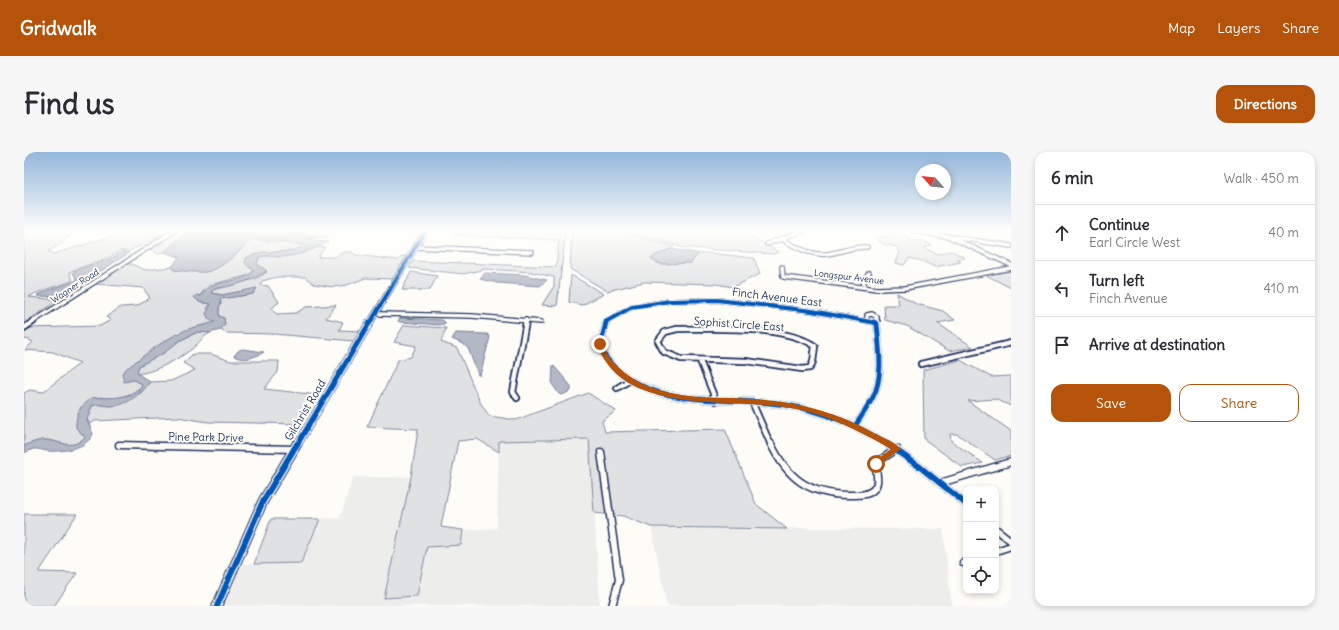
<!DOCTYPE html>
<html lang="en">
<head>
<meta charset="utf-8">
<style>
  body { margin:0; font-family:Delius,sans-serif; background:#f7f7f7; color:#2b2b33 }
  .controls { position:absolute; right:12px; bottom:12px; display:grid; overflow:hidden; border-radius:8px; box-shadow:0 2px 6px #0003 }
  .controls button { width:36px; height:36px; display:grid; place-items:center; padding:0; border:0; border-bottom:1px solid #e1e1e2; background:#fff; color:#2b2b33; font:20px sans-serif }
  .compass { position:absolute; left:891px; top:12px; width:36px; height:36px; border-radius:50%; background:#fff; box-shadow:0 2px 6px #0003; rotate:297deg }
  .stop { position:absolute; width:12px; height:12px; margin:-9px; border:3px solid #b45309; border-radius:50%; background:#fff }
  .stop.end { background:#b45309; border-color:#fff; box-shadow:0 1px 4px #0008 }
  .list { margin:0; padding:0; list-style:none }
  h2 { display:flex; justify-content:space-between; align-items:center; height:52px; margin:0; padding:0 16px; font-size:17px }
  h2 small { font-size:13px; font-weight:400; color:#7c7c81 }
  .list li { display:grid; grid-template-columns:26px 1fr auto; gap:12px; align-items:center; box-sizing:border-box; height:56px; padding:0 16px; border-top:1px solid #e1e1e2 }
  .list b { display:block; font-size:15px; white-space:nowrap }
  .list p { margin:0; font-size:13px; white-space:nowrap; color:#7c7c81 }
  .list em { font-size:13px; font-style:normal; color:#7c7c81 }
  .actions { display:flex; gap:8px; padding:12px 16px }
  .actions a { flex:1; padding:9px 0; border:1px solid #b45309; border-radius:12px; text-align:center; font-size:14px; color:#b45309 }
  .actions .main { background:#b45309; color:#fff }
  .icon { flex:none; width:22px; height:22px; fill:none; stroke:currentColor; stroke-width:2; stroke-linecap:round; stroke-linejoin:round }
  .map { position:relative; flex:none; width:987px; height:454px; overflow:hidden; border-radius:12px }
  header { display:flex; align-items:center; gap:24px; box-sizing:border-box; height:56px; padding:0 20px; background:#b45309; color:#fff }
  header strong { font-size:19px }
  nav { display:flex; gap:22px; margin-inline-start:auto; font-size:14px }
  .intro { display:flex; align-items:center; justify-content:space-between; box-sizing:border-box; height:96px; padding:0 24px }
  h1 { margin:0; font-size:28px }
  .button { padding:10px 18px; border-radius:12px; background:#b45309; color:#fff; font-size:14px; font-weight:700 }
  main { display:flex; gap:24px; padding:0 24px }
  aside { flex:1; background:#fff; border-radius:12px; box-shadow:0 2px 6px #0003 }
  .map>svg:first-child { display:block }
</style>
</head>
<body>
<header>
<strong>Gridwalk</strong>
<nav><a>Map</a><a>Layers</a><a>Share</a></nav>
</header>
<div class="intro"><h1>Find us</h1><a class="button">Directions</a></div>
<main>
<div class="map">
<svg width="987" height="454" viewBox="0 0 987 454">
  <rect width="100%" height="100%" fill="#fdfcf7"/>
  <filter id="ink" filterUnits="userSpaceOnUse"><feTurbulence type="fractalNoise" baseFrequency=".025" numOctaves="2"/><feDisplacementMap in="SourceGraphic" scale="8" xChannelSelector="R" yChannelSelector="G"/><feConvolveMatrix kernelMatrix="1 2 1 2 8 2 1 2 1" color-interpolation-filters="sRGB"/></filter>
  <g filter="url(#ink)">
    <path fill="#edeeec" d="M566 287 576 454H197L214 412 278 411 296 367 316 366 329 325H387L360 446 393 444 403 395 437 393 439 378 473 376 475 289Z
      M627 375 919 377 928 454H643Z"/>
    <path fill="#e0e1e3" stroke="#7e88a0" d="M0 79H49L45 85 37 89 39 91 24 99 30 102 101 80 119 79 138 82 106 99H96L86 105 47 119 46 123 49 128C35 135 19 136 5 145L32 148 26 154 0 171Z
      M153 79H164L140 100 134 102 126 97Z
      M431 79H542L533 154 518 153 530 134V125L507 120 461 117 440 122 385 116 389 109 532 115 535 88 429 83Z
      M548 79H595L650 95 630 104 633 111 637 112 667 111 674 102 684 101 730 106 736 122 709 135 692 132 620 130 583 139 546 117Z
      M605 79 720 81 755 100 749 102 657 95Z
      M867 79H877L878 82 888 89 898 88 908 93 900 96 914 102 928 99 941 106 933 107 937 110 911 115 898 109 885 106 880 113 872 111 876 100 873 95 859 92 852 87 853 85 867 84Z
      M233 86 234 88 279 92 277 96 266 99 237 100 225 115 230 118 225 123C209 129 176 129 175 150L187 152 183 156 191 169 185 173 175 174 102 217 111 228 118 232 117 235 106 242 90 247 75 245 56 256 61 285C46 300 38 289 22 288 14 288 7 291 0 294V241L6 238 19 240 56 211 29 200 1 198 9 190 3 187 0 188V179L6 176 76 174 87 168 82 165 97 155 113 154 126 146 119 136 72 132 102 112H108L121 118 148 115 150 118H189L214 101 228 87Z
      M293 95H301L294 105H311L320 100H328L331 103 374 108 378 104H383L369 127 341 126 323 133 309 135 290 132 281 125H253L238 129 236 133 244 134 255 150 247 157 253 162 272 161 282 155 312 153 302 166 319 170 315 178 336 179 330 189 250 182 202 181 196 178 201 173 200 166 195 164V155L197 151 196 147 229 142 232 137 198 143 187 141 189 138 231 127 243 120 233 112 235 105C243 103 249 105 257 104 272 104 280 101 293 95Z
      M987 119V136L962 123Z
      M387 120 413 124 406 138H378Z
      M547 123 580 142 558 153 545 150Z
      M873 141 892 152 919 159 931 168 913 171 949 195 925 199 883 174 861 168 860 153H875Z
      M380 173 422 176 417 190 433 196 456 250 465 264 492 268 564 241 592 259 578 269 581 280 701 277 732 352 763 377 627 375 599 364 570 361 565 287 475 289V300L453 287 434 289 417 375 439 378 437 393 403 395 393 444 360 446 387 325 394 277 343 275 374 208 387 205 392 194 370 190Z
      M176 179 186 181C178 185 176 190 169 196 160 204 125 224 112 221L115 214 155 189Z
      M169 202H187L206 209H255L254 220 240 237 295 243 277 272 184 270 153 265 70 269 65 272 63 267 68 254 73 252 87 254 117 241 126 230 147 229 171 218 159 211Z
      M936 208 967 225 987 224V254L971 247 944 249 987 279V304L971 308 933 282H926L927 289 959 311 938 315 900 287 899 218Z
      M0 362H53L15 420 53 421 30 454H0Z
      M247 367H296L277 411 230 412Z"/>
    <path fill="#b3b8c5" stroke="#76819c" d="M164 79H277L284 84H304L303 86 286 87 289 89 304 90C287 98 276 104 256 105 247 105 244 102 235 105L233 112 243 119C229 127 217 132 201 135 195 136 190 135 187 141L198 143 233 136 229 142 196 147 197 151 195 155V164L200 166 201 173 196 178 186 181 173 180 155 189 140 201 115 214 113 221 126 230C117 241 102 255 86 254 79 254 75 251 68 254L63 267 69 282C62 297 39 300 24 299 18 299 15 296 9 297 6 298 3 300 0 301V294C7 291 14 288 22 288 37 289 48 299 61 285L52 276C52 259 55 257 67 246 81 245 112 249 118 232L110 228 100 230 98 222 102 217C121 203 140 187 162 178 171 174 182 174 191 169L185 167 182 162 187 152 175 150 170 145 173 143 177 144C182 125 221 134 230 118L225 115 221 111 222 106C240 95 259 104 277 96L279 93 228 87C218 97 197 118 182 120 172 121 160 119 150 118L148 115 155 105 140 100Z
      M647 97 672 101 674 102 667 111 637 112 627 107 630 104Z
      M98 100 105 101 36 145 13 144C17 139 43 133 53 128L49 121 50 119 86 107Z
      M461 121 500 123 523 128 516 134 473 131 456 127Z
      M376 166 418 168 422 171 416 173 376 170 374 169Z
      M432 181 463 182 466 185 456 223H454L444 196 439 192 428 187Z
      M218 197 240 200C231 205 220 210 210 204L214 199Z
      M529 213 547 234V239L538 243 535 242 528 232Z"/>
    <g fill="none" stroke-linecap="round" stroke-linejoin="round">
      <g stroke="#1b2f5e" stroke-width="6">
        <path id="minor-far2" d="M889 79 987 94
          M928 86 987 113
          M759 88C773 95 787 104 803 102 817 100 829 94 843 95
          M743 92 778 79
          M391 95 508 100
          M758 115 759 125 853 137 881 136 987 116
          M841 135 839 128 845 121
          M356 162 448 164 517 170
          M843 168V163L848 162 853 165V171
          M7 171 150 79
          M501 171 502 168
          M582 171 583 169 608 155 646 149 693 148 788 159 852 171"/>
      </g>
      <g stroke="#1b2f5e" stroke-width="8">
        <path id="minor-far1" d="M582 170C581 177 577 187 577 194 578 203 586 211 592 217 640 260 709 242 767 254 802 260 834 274 865 293
          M853 170V172
          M0 176 9 170
          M653 177C690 177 760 173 791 194L789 210 786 216 778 217 722 209 657 207 640 200 634 189 641 180Z
          M676 209 692 249
          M897 212 987 191
          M593 236 606 228
          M493 246 489 240 502 170
          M728 250 747 293
          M831 274C837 265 844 255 849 245 860 223 855 196 853 172L850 170
          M95 293H99"/>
      </g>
      <g stroke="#1b2f5e" stroke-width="9">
        <path id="minor" d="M747 292C764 327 785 342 824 343 833 343 844 344 850 337 857 329 850 319 853 310L873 297
          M863 292 896 315 942 352
          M95 293 270 297
          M577 300 595 428 588 454
          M916 331 987 310
          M972 377 987 389
          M972 399 987 394
          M939 411 942 410"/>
      </g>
      <g stroke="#1b2f5e" stroke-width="7">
        <path id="tertiary-far2" d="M346 171 401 79"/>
      </g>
      <g stroke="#1b2f5e" stroke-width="9">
        <path id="tertiary-far1" d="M273 293 346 170"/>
      </g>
      <g stroke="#1b2f5e" stroke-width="11">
        <path id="tertiary" d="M193 454 239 349 273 292"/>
      </g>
      <use href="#minor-far2" stroke="#fdfcf7" stroke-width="3.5"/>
      <use href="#minor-far1" stroke="#fdfcf7" stroke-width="4.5"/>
      <use href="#minor" stroke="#fdfcf7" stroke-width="6"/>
      <use href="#tertiary-far2" stroke="#fdfcf7" stroke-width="4.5"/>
      <use href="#tertiary-far1" stroke="#fdfcf7" stroke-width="6"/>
      <use href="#tertiary" stroke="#fdfcf7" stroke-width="8"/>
      <g stroke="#fdfcf7" stroke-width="6">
        <path id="cycleway-far2" d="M346 171 401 79
          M582 171 583 169 608 155 646 149 693 148 788 159 852 171"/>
      </g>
      <g stroke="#fdfcf7" stroke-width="8">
        <path id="cycleway-far1" d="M582 170C581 177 577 187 577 194 578 203 586 211 592 217 640 260 709 242 767 254 802 260 834 274 865 293
          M831 274C837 265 844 255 849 245 860 223 855 196 853 172L850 170
          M273 293 346 170"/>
      </g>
      <g stroke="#fdfcf7" stroke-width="9">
        <path id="cycleway" d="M863 292 896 315 942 352
          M193 454 239 349 273 292"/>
      </g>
      <use href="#cycleway-far2" stroke="#0057b8" stroke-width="4"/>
      <use href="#cycleway-far1" stroke="#0057b8" stroke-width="5"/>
      <use href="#cycleway" stroke="#0057b8" stroke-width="6"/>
    </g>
  </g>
  <linearGradient id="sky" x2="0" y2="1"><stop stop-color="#93b6da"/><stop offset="0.55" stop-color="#fefefb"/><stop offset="1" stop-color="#fefefb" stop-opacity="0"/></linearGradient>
  <rect width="987" height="143" fill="url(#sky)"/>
  <path fill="#b45309" d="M576 190C582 192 581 200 585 205 597 220 613 231 632 237 668 249 704 244 741 248 778 251 816 262 848 280 857 285 871 290 877 297L852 315 848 312 849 310 867 297C835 279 803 262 767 256 707 245 598 265 573 192Z"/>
  <g text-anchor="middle" stroke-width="4" stroke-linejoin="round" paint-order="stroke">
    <g font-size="9" fill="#1b2f5e" stroke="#fdfcf7">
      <text transform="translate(825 125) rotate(7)" y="3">Longspur Avenue</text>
      <text transform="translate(51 134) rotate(-33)" y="3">Wagner Road</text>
    </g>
    <g font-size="11" fill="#1b2f5e" stroke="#fdfcf7">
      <text transform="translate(753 145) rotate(7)" y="4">Finch Avenue East</text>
      <text transform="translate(715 172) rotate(4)" y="4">Sophist Circle East</text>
      <text transform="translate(281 258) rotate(-59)" y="4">Gilchrist Road</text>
      <text transform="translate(182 285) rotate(1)" y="4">Pine Park Drive</text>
    </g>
  </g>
</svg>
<div class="controls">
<button>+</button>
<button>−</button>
<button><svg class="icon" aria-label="locate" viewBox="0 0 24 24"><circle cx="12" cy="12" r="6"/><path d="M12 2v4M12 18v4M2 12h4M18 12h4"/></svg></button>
</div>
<svg class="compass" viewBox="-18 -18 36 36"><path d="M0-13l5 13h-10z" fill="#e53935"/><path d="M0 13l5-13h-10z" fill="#7c7c81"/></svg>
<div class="stop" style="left:852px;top:312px"></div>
<div class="stop end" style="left:576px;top:192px"></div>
</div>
<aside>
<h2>6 min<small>Walk · 450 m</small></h2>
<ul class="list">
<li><svg class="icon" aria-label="ahead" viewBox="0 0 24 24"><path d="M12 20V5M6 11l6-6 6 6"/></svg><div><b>Continue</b><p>Earl Circle West</p></div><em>40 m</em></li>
<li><svg class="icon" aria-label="left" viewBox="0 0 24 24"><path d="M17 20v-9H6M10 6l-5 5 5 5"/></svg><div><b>Turn left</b><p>Finch Avenue</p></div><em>410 m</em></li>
<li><svg class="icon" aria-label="arrive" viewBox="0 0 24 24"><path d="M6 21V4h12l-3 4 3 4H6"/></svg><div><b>Arrive at destination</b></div></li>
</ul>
<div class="actions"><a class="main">Save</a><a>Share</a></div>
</aside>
</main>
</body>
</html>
